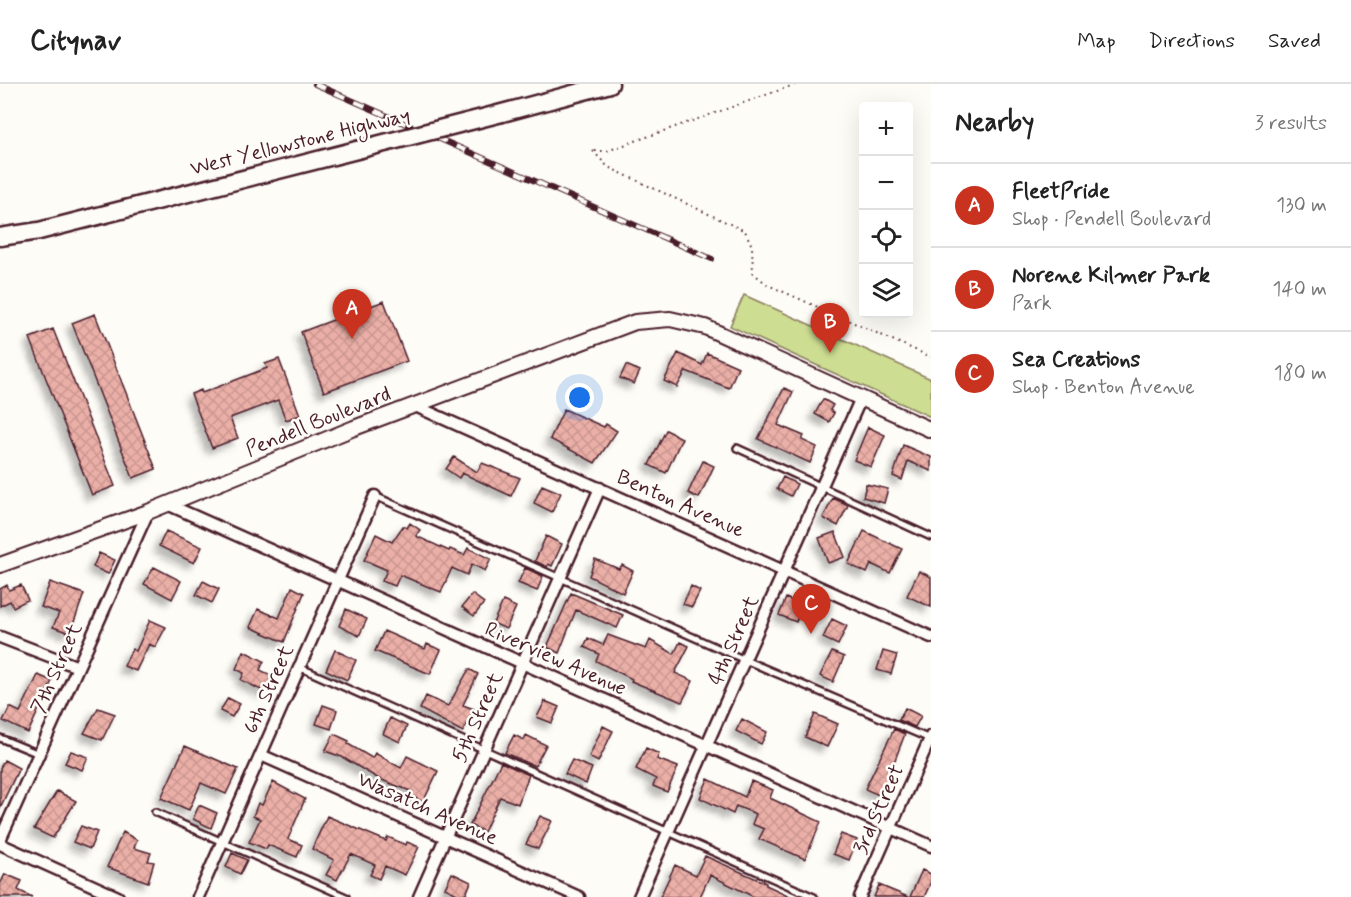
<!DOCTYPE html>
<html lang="en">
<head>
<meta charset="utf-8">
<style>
  body { margin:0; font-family:Mynerve,sans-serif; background:#f2f2f2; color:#222 }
  .controls { position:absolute; right:18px; top:18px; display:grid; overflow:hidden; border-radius:6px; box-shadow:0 6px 24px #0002 }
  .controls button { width:54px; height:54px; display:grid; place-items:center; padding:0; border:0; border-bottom:2px solid #e0e0e0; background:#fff; color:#222; font:30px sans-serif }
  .you { position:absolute; left:580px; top:314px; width:21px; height:21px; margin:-15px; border:4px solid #fff; border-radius:50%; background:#1a73e8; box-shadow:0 0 0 9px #1a73e833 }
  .badge { display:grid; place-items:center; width:39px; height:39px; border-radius:50%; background:#c8321e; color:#fff; font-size:20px; font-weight:700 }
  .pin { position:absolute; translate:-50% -50px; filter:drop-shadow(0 2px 3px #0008) }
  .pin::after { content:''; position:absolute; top:32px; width:21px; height:18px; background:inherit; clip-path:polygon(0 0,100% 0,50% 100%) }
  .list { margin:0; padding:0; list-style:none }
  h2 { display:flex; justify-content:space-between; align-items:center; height:78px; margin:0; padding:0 24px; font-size:26px }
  h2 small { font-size:20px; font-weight:400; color:#767676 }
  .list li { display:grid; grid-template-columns:39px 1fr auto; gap:18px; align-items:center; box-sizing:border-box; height:84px; padding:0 24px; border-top:2px solid #e0e0e0 }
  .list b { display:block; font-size:22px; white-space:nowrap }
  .list p { margin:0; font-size:20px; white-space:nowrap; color:#767676 }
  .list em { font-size:20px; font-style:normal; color:#767676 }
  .icon { flex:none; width:33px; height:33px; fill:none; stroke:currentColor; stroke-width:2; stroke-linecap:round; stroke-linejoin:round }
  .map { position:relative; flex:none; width:931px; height:813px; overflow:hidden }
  header { display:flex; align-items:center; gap:36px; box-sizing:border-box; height:84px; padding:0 30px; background:#fff; border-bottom:2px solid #e0e0e0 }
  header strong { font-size:28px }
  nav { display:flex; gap:33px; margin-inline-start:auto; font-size:21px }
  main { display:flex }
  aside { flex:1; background:#fff }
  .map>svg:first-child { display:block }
</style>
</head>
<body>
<header>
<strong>Citynav</strong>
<nav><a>Map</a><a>Directions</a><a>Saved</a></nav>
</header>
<main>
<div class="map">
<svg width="931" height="813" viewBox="0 0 931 813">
  <defs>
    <pattern id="building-cross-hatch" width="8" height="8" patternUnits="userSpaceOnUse" patternTransform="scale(1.5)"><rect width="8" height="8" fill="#eaafa7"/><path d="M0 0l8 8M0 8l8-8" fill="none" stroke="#ca9690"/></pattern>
    <filter id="shadow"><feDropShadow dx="-5.5" dy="5.5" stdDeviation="3" flood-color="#0004"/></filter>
  </defs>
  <rect width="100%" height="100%" fill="#fdfcf7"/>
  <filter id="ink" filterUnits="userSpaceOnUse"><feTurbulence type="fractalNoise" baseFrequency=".0167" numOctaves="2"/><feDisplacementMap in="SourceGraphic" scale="12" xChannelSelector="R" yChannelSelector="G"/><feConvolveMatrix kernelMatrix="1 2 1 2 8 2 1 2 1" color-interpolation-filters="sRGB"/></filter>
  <g filter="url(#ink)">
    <path fill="#cddd91" stroke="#8c7e5e" stroke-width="1.5" d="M744 211 931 295V333L730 242Z"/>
    <path fill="url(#building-cross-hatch)" stroke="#4a1f2b" stroke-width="1.5" filter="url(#shadow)" d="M384 217 407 277 324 308 301 248Z
      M95 230 156 385 133 394 72 239Z
      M53 245 115 402 92 411 30 254Z
      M678 269 702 281 707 269 738 283 729 304 686 287 677 303 664 297Z
      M279 275 300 331 286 336 278 316 230 334 238 354 212 364 191 310 201 306 202 309 267 284 265 280Z
      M626 281 640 287 634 300 620 294Z
      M784 304 793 308 778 341 804 352 802 356 817 363 810 379 758 355Z
      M823 315 833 321 830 326 834 329 829 338 815 330Z
      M564 325 604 343 606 340 617 347 595 379 550 355Z
      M868 343 885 351 871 383 854 376Z
      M666 346 682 354 666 389 649 381Z
      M903 361 931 373V387L908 377 902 396 893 392Z
      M454 373 477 388 482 379 520 394 511 412 462 389 459 394 446 385Z
      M703 377 714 382 699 414 688 409Z
      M783 393 797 400 791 412 777 405Z
      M866 400 888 405 884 419 863 413Z
      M542 401 561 409 552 428 534 419Z
      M833 414 848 421 838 442 823 434Z
      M410 439 420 446 416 452 449 467 450 465 464 471 468 464 491 475 485 487 472 480 467 491 452 484 441 508 400 491 395 502 382 497 387 486 364 476 376 450 392 458 403 442 407 444Z
      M166 447 202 463 194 479 159 462Z
      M864 447 902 465 890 489 871 480 867 489 848 480Z
      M835 448 845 473 828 479 819 454Z
      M546 452 562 460 552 482 548 480 547 483 535 477Z
      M99 469 115 476 108 490 93 483Z
      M595 475 619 485 622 481 633 487 623 509 589 492Z
      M154 483 181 497 172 515 144 500Z
      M525 484 543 492 537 507 518 499Z
      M919 487 931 493V523L907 512Z
      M203 497 219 505 212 519 196 511Z
      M50 498 84 510 70 549 53 543 59 529 41 523Z
      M7 501 9 506 21 501 28 516 13 523 10 517 0 522V505Z
      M691 502 700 507 692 523 683 520Z
      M292 503 304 509 284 558 250 543 258 525 279 534Z
      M571 509 623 531 617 544 576 526 559 569 547 563Z
      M472 510 484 519 474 532 462 523Z
      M786 514 803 522 796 538 779 531Z
      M503 517 516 523 506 545 493 539Z
      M346 525 367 535 359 552 339 542Z
      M832 535 847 542 838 561 823 554Z
      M150 536 166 543 155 563 149 560 136 587 124 582 132 565 136 567Z
      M384 547 425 565 427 560 441 566 430 590 375 567Z
      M608 551 646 565 650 556 674 570 680 558 689 562 675 589 693 597 682 618 631 597 632 595 596 577 599 570 584 563 588 554 603 561Z
      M335 566 356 576 347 596 326 586Z
      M244 567 264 577 260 586 273 592 265 608 241 596 244 589 236 585Z
      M883 567 897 571 891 590 877 586Z
      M832 568 844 573 833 598 820 592Z
      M469 585 478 590 463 621 474 625 463 648 420 625 426 612 448 622Z
      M38 591 52 597 28 649 3 637 10 623 20 628Z
      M228 614 240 620 232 633 220 627Z
      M545 617 559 623 552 639 537 633Z
      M323 621 337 626 331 645 316 640Z
      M98 624 115 630 102 656 84 649Z
      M905 624 921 632 915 643 899 636Z
      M815 630 838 640 827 663 805 653Z
      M390 634 407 642 400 658 383 650Z
      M742 635 767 648 761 660 736 647Z
      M603 642 613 647 598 678 589 673Z
      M894 645 905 650 881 712 865 705Z
      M334 650 349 657 348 660 372 674 375 669 401 684 407 672 438 687 423 718 411 712 413 708 379 695 342 673 325 667Z
      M514 651 524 656 526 651 546 661 535 682 505 669Z
      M185 662 238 685 226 710 201 699 189 726 161 714Z
      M646 664 659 670 657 675 678 683 667 708 653 702 656 695 636 685Z
      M71 667 88 673 82 686 65 679Z
      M4 676 19 684 0 724V684Z
      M572 676 592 684 586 700 565 690Z
      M501 678 529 691 518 720 500 713 484 748 470 741Z
      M708 695 745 713 751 697 773 706 770 714 821 738 805 775 759 755 764 745 752 740 756 730 736 722 733 730 700 714Z
      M273 698 305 715 288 755 302 761 297 773 268 761 266 765 249 758 260 735 253 732 258 719 262 721Z
      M57 707 76 717 53 754 34 745Z
      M199 721 217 729 211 744 193 735Z
      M327 732 386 757 388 753 406 761 407 758 419 763 405 791 385 782 379 795 370 791 375 781 351 770 337 796 326 791 334 776 312 765Z
      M540 732 552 737 538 765 526 760Z
      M81 742 97 748 90 765 73 758Z
      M123 748 137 756 134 764 151 769 148 777 154 778 148 798 107 783Z
      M841 750 857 756 849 776 833 770Z
      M232 769 247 776 240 790 226 783Z
      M705 772 766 799V801L792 813H754L710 791 700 813H660L675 781 696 791Z
      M922 786 931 790V798L924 813H910Z
      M452 789 471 798 466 810 459 811 445 804Z
      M5 790 22 797 18 806 32 813H0V801Z
      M879 801 908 813H874Z"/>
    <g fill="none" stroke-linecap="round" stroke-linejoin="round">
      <g stroke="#4a1f2b" stroke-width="10">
        <path id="service" d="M737 364 931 453
          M375 412 745 576 930 655
          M299 583 814 813
          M0 654 39 670
          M155 728 346 813"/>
      </g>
      <g stroke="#4a1f2b" stroke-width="15">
        <path id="minor" d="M413 321 931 553
          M167 420 931 762
          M0 553 78 583
          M261 671 579 813
          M0 756 148 428
          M0 760 118 813
          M198 813 375 412
          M419 813 600 404
          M639 813 861 314
          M860 813 931 652"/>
      </g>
      <g stroke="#4a1f2b" stroke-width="18">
        <path id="tertiary" d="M0 481 148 428 354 344 635 238 670 235 705 243 931 346"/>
      </g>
      <g stroke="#4a1f2b" stroke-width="21">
        <path id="primary" d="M502 29 610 0
          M0 153 39 147 357 66"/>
      </g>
      <path stroke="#4a1f2b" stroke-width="2" stroke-dasharray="1.5 4.5" stroke-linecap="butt" d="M593 67 608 83 745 147 752 162 753 189 768 201 931 273
        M595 67H607L797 0"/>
      <use href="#service" stroke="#fdfcf7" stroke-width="5"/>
      <use href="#minor" stroke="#fdfcf7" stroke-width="10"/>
      <use href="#tertiary" stroke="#fdfcf7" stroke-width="14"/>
      <use href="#primary" stroke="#fdfcf7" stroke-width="16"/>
      <g stroke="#4a1f2b" stroke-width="6">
        <path id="rail" d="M315 0 712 175"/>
      </g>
      <use href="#rail" stroke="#fdfcf7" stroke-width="4" stroke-dasharray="11" stroke-linecap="butt"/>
      <g stroke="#4a1f2b" stroke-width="21" stroke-linecap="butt">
        <path id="primary-bridge" d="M357 66 502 29"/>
      </g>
      <use href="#primary-bridge" stroke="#fdfcf7" stroke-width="16"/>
    </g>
  </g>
  <g text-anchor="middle" stroke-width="5" stroke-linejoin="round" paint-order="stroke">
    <g font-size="21" fill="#4a1f2b" stroke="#fdfcf7">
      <text transform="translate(300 57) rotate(-14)" y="7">West Yellowstone Highway</text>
      <text transform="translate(318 337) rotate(-22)" y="7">Pendell Boulevard</text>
      <text transform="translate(681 419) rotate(24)" y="7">Benton Avenue</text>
      <text transform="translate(733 556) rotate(-66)" y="7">4th Street</text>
      <text transform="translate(556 574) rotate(24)" y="7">Riverview Avenue</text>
      <text transform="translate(56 584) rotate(-66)" y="7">7th Street</text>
      <text transform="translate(268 605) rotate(-66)" y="7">6th Street</text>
      <text transform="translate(477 633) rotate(-66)" y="7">5th Street</text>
      <text transform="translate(428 724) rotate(24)" y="7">Wasatch Avenue</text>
      <text transform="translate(878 725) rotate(-66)" y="7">3rd Street</text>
    </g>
  </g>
</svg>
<div class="controls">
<button>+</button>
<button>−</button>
<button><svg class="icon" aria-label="locate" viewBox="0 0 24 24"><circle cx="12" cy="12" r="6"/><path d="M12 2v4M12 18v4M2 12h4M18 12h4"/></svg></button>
<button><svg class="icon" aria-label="layers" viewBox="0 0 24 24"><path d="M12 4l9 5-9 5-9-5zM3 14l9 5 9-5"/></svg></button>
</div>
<div class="you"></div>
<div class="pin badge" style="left:352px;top:255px">A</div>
<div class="pin badge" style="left:830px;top:269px">B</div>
<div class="pin badge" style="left:811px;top:550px">C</div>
</div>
<aside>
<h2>Nearby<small>3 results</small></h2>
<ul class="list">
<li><span class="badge">A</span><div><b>FleetPride</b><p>Shop · Pendell Boulevard</p></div><em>130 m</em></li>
<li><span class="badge">B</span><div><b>Norene Kilmer Park</b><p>Park</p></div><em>140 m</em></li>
<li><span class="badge">C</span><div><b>Sea Creations</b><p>Shop · Benton Avenue</p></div><em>180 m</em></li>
</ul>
</aside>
</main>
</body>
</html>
